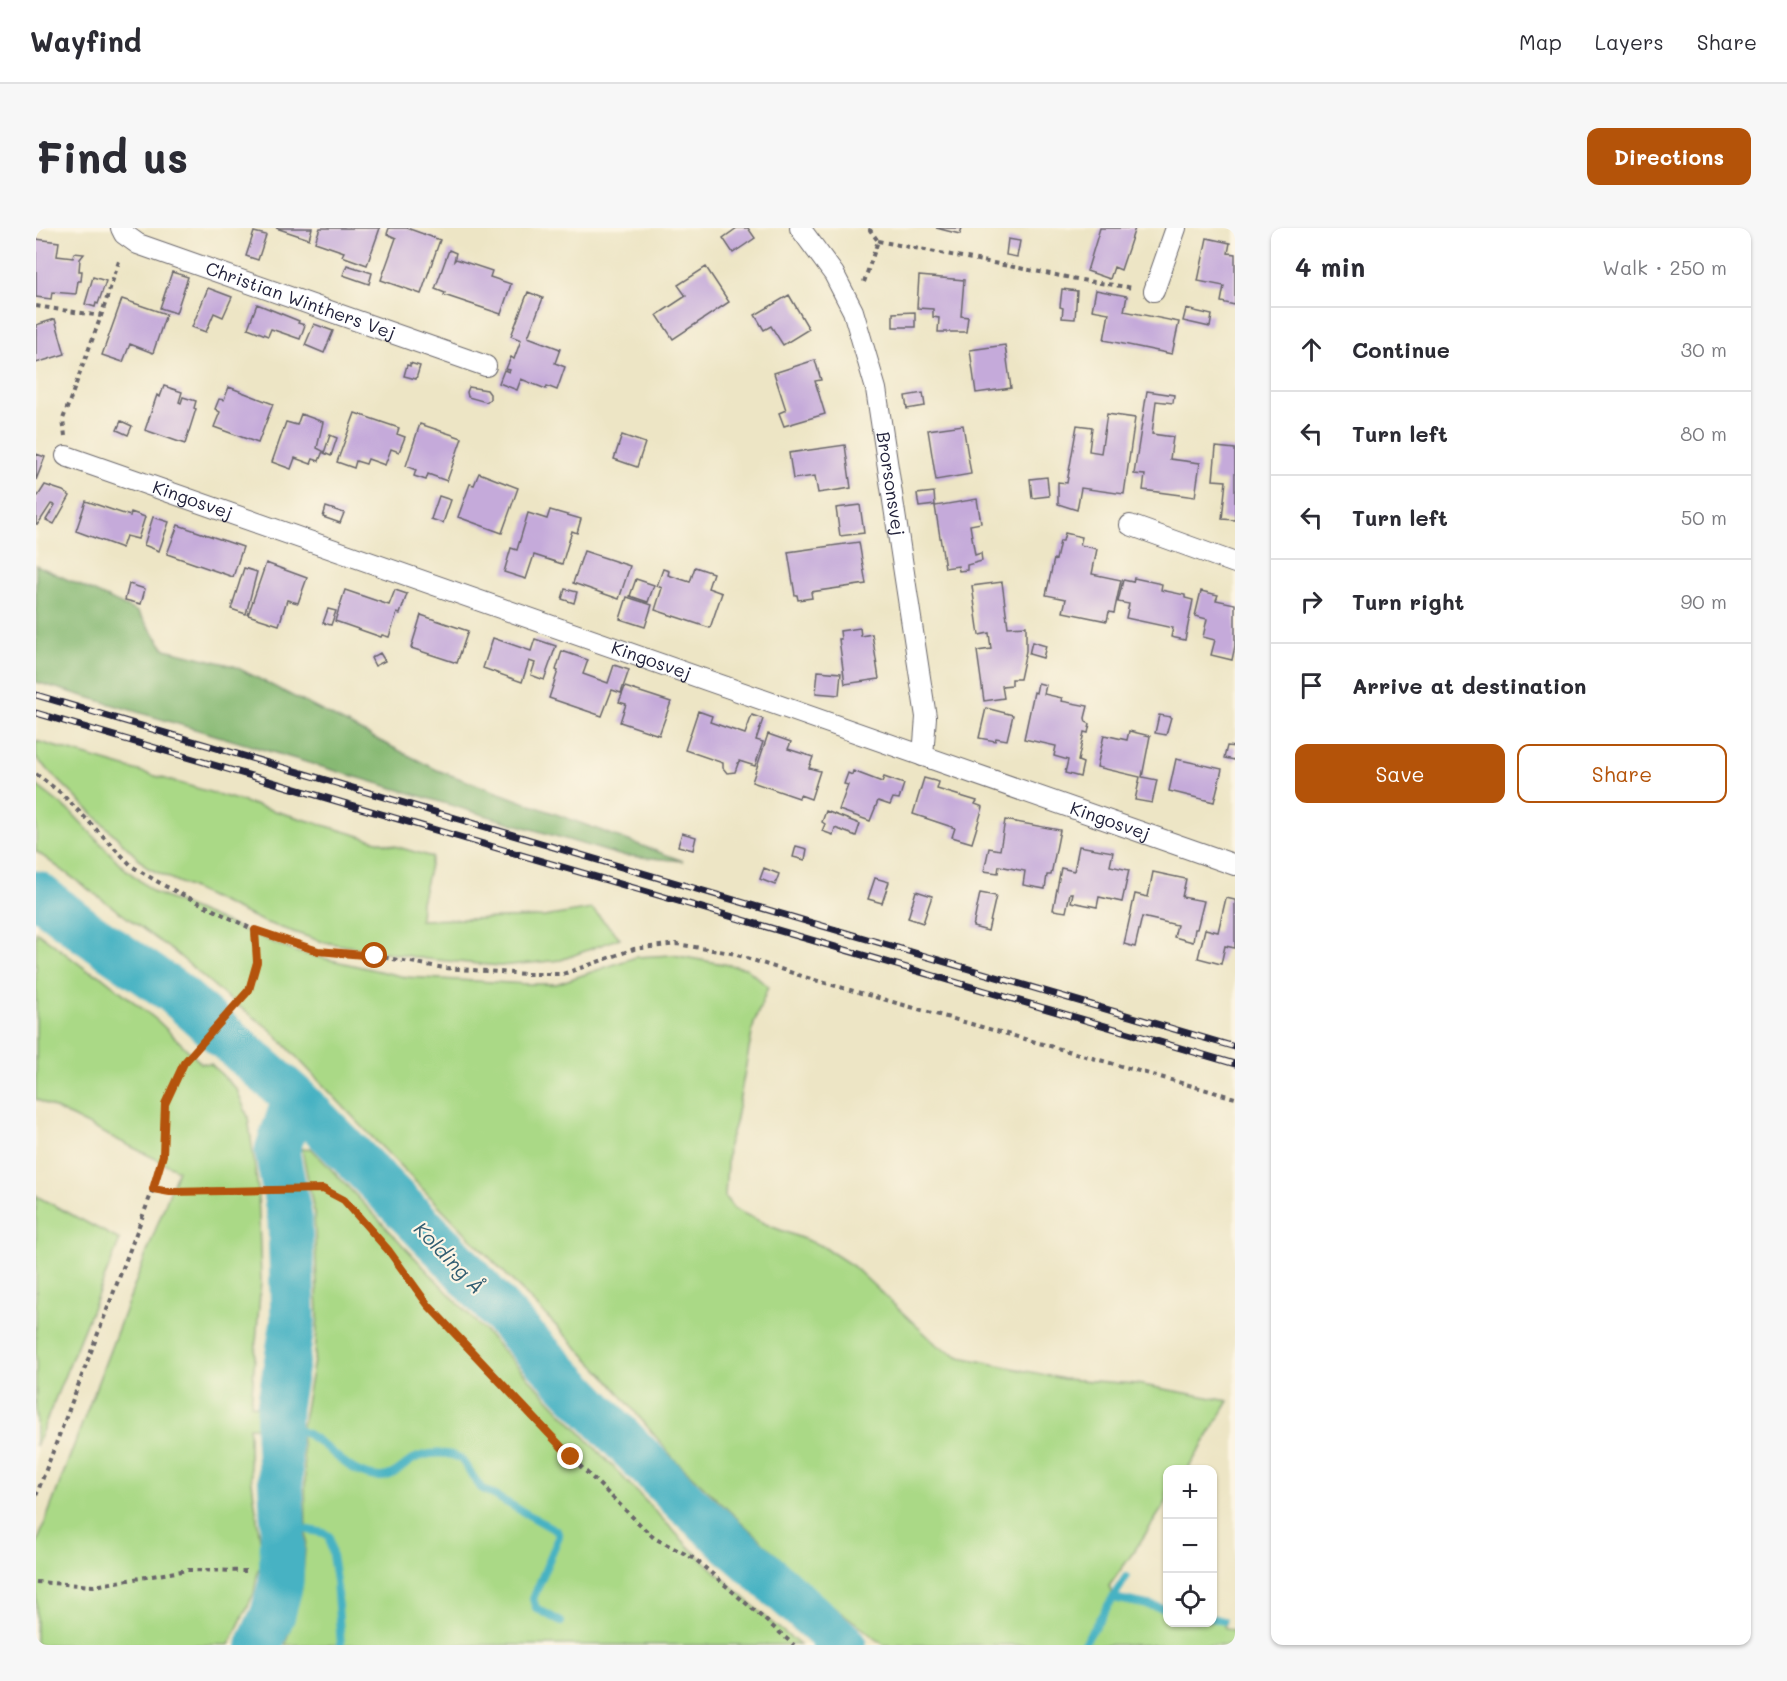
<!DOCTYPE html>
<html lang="en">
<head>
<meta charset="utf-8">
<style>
  body { margin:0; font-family:Mali,sans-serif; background:#f7f7f7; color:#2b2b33 }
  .controls { position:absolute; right:18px; bottom:18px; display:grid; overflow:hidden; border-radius:12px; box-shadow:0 2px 4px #0004 }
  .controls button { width:54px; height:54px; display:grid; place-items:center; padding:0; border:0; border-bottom:2px solid #e1e1e2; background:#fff; color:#2b2b33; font:30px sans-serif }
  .stop { position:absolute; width:18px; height:18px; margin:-14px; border:4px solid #b45309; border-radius:50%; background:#fff }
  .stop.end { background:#b45309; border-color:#fff; box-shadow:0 2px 6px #0008 }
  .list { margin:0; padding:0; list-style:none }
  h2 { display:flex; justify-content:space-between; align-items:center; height:78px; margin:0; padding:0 24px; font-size:26px }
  h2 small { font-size:20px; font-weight:400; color:#7c7c81 }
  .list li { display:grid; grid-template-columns:39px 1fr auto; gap:18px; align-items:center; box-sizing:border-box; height:84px; padding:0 24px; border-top:2px solid #e1e1e2 }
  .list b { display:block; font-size:22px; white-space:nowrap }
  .list em { font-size:20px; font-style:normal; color:#7c7c81 }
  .actions { display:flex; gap:12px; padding:18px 24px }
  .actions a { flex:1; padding:14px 0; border:2px solid #b45309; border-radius:12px; text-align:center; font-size:21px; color:#b45309 }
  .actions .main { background:#b45309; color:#fff }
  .icon { flex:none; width:33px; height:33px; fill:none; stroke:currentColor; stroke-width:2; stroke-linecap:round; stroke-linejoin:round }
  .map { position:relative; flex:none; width:1199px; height:1417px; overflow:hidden; border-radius:12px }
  header { display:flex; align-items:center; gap:36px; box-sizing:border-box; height:84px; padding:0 30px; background:#fff; border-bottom:2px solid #e1e1e2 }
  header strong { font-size:28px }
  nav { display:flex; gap:33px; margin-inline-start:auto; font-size:21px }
  .intro { display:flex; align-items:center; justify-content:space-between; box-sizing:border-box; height:144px; padding:0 36px }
  h1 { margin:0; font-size:42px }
  .button { padding:15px 27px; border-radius:12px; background:#b45309; color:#fff; font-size:21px; font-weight:700 }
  main { display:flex; gap:36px; padding:0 36px }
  aside { flex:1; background:#fff; border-radius:12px; box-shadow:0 2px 4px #0004 }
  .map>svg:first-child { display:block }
</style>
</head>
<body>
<header>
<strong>Wayfind</strong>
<nav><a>Map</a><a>Layers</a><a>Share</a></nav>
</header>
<div class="intro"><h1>Find us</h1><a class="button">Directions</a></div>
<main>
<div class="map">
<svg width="1199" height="1417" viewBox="0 0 1199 1417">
  <rect width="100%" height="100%" fill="#fcf5e5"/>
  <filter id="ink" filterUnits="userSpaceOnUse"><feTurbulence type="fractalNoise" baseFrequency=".0167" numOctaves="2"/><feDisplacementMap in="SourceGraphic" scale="12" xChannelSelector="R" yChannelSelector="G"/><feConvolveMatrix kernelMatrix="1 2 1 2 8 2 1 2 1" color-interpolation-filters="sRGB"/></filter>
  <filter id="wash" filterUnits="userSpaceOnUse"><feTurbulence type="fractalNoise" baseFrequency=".008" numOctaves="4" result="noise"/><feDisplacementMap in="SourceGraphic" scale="24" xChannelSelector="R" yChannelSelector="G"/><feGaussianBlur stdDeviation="1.35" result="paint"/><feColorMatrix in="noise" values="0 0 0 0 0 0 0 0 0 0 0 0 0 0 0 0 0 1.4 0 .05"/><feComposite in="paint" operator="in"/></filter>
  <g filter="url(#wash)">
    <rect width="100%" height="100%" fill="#ede5c5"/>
    <path fill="#aad986" stroke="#667e60" stroke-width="1.5" d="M0 513 396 629 385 674 384 692 508 689 556 681 584 710 525 732 464 738 391 731 287 714 228 694 112 640 0 530Z
      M0 557 36 585 87 639 119 665 260 724 369 749 491 756H520L600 729 637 727 710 740 732 759 718 795 699 895 692 917 689 969 698 981 734 998 786 1018 817 1038 901 1117 924 1129 1028 1151 1101 1156 1193 1173 1152 1241 1132 1242 1131 1273 1099 1322 1073 1358 1077 1370 1131 1381 1132 1394H1176L1177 1390 1190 1395 1188 1399 1199 1403V1417H848L782 1366 638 1231 570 1149 336 909 234 801 193 771 141 726 0 623Z
      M0 703 51 742 65 748 122 793 165 835 175 836 201 862 212 889 222 962 225 1053 215 1177 223 1178 221 1199H213V1232L224 1312 233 1314 231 1334 222 1342 218 1365 193 1417H0V1318L142 942 0 871Z
      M275 920 653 1319 735 1394 764 1417H249L266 1360 270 1310 269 1249 265 1203 279 1127 282 1088 278 984 266 921Z
      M0 968 84 1012 0 1218Z"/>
    <path fill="#87b973" stroke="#546e57" stroke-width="1.5" d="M0 337 102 384 129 421 198 438 401 542 647 633 583 627 0 454Z"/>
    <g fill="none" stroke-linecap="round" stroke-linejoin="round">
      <path stroke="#46b2c3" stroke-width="8" d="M242 1198C249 1200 258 1200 265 1203 294 1215 310 1248 344 1249 356 1250 367 1238 376 1232 390 1224 413 1223 425 1231L445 1260 521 1303 523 1308 497 1371 500 1380 525 1394
        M247 1297 288 1305 293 1308 300 1353 305 1417
        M1077 1370 1132 1381
        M1176 1390 1187 1393
        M1047 1417 1090 1349"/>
      <path stroke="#46b2c3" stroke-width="45" d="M0 665 49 703 138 764 259 870 410 1023 495 1117 596 1221 651 1276 808 1417
        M223 1417 237 1386 245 1354 247 1297 242 1207 243 1179 257 1093 254 991 241 923 259 870"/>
    </g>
    <g id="blocks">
      <path fill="#c5aada" d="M240 0H276L273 11Z
        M284 0H344L331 37 306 28 308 24 279 14Z
        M353 0H371L404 12 385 66 345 52 360 10 351 6Z
        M701 0H712L719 10 697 25 687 10Z
        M900 0H926L924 6Z
        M1064 0H1099L1085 42 1078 39 1074 51 1051 43Z
        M218 4 230 7 222 32 210 28Z
        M1171 10 1194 15 1192 25 1199 26V77L1185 74 1188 58 1162 53Z
        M0 11 23 14 21 28 37 30 38 25 48 26 44 31 43 43H46L45 53H42L40 66 16 64 15 71 0 69Z
        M972 11 984 13 981 29 970 27Z
        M413 22 420 25 418 33 420 31 456 43 454 49 475 56 465 86 408 67 409 65 399 61Z
        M311 37 336 45 333 56 307 47Z
        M670 39 693 74 637 111 621 87 650 68 642 57Z
        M136 44 152 49 140 85 124 80Z
        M883 48 928 52 925 88 932 89 930 104H902L903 90 897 89V81L881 80Z
        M57 49 70 53 62 76 60 75 59 79 49 76Z
        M172 60 196 69 187 89 178 85 170 104 156 99Z
        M1026 61 1041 63 1039 91 1026 90 1027 80 1024 79Z
        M1060 62 1091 68 1088 83 1143 94 1136 126 1068 112 1073 85 1056 82Z
        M492 64 507 70 492 109 524 121 519 135 529 139 521 162 511 158 510 161 485 151 481 162 463 155 468 142 473 144 474 142 470 141 475 129 478 131 485 112 475 108Z
        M753 67 773 101 747 117 735 98 728 102 719 87Z
        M86 71 130 86 117 125 94 116 87 134 66 127Z
        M221 76 263 93 262 95 269 97 264 111 235 101 232 108 212 100Z
        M1150 81 1176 87 1174 99 1147 93Z
        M879 84V99H857V85Z
        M19 91 29 126 0 135V97Z
        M278 96 297 103 288 125 269 117Z
        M969 117 975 160 940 165 934 122Z
        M779 132 785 152 779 153 789 186 748 198 743 185 750 182 738 145Z
        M374 135 384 138 380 151 368 148 371 137 374 138Z
        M128 158 146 164 143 174 145 175 147 169 160 173 158 180 160 181 149 216 109 202 121 167 124 169Z
        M193 159 237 176 222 215 178 199 184 184 179 181 183 171 188 172Z
        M433 159 451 162 454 166V171L450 174 432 169 431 164Z
        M1111 163 1138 167 1137 175 1120 173 1116 206 1137 209 1134 231 1164 235 1159 269 1107 262 1109 247 1098 246Z
        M887 165 889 178 871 181 869 168Z
        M319 185 363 200 361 206 369 209 363 224 355 221 349 237 332 231 330 236 320 233 318 240 301 234Z
        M265 186 287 194 281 220 287 223 283 233 277 231 275 236 259 230 255 241 236 234 250 194 261 197Z
        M1071 186 1099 190 1088 266 1045 260 1041 282 1022 276V254L1031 255 1041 197 1056 199 1053 223 1065 225Z
        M85 193 96 198 92 207 81 202Z
        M384 196 426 210 411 253 392 246 390 252 378 248 380 242 370 238Z
        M927 197 935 246 900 252 892 202Z
        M294 207 301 210 295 228 288 225Z
        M586 207 609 215 601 239 578 231Z
        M809 217 815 260 782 265 779 248 757 251 753 225Z
        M1180 219 1199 221V292L1186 291 1190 253 1177 252Z
        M0 226 9 229 0 252Z
        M443 245 482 260 466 305 422 289 434 256 438 257Z
        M1011 249 1013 268 996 270 994 251Z
        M9 257 27 263 34 268 18 296 10 292 19 277 15 276 2 296H0V268H2Z
        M898 264 899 277 883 279 881 266Z
        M403 268 415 272 407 295 395 291Z
        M941 271 945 295 934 297 939 327 945 325 946 333 931 337V342L923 343 922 338 909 340 899 278Z
        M50 273 94 288 95 284 109 289 102 311 90 308 86 320 40 303Z
        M824 277 828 305 804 308 800 280Z
        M290 279 308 285 304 295 287 289Z
        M514 282 545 291 541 305 536 303 526 336 498 327 490 351 468 344 475 320 481 322 492 285 511 291Z
        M117 289 133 294 123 323 108 317Z
        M142 297 207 319 197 349 131 326Z
        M1029 305 1046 309 1044 317 1061 321 1056 346 1085 352 1078 385 1073 384 1071 393 1027 384 1030 371 1010 367 1018 331 1020 332 1024 313H1027Z
        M823 314 830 356 775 364 776 370 762 372 761 367H759L752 324Z
        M548 323 594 338 583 371 537 355Z
        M230 335 271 350 262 375 251 372 243 397 212 387Z
        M659 339 677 345 672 360 686 365 674 400 619 382 626 360 621 358 627 341 633 343 632 347 654 354Z
        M208 340 221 344 210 386 195 381Z
        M1098 350 1126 356 1125 362 1149 367V370L1157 372 1149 412 1135 409 1137 400 1090 390 1093 376 1082 374 1087 352 1097 354Z
        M600 351 618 357 612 374 594 368Z
        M966 354 972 399 990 398V423L984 451H976V457L966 458 968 470 948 473 941 423 955 421 953 405 943 407 936 358Z
        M93 356 109 361 105 376 89 372Z
        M529 361 541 364 538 375 526 371Z
        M309 362 353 377 359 362 371 366 364 386 361 385 353 409 346 407 345 409 299 393Z
        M1165 363 1182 367 1180 372 1199 376V418L1196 432 1175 427 1179 412 1167 409 1171 391 1159 388Z
        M591 369 616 377 609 399 584 391Z
        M292 381 300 383 295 397 287 395Z
        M385 387 432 403 421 435 375 420Z
        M824 400 825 408 836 406 843 451 809 456 803 411H805L804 403Z
        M457 410 495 423 499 411 520 418 508 452 495 447 499 435 493 433 486 454 447 440Z
        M996 414 1010 418 1007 430 993 426Z
        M526 423 552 432 547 446 572 455 578 437 593 442 585 465 576 462 566 488 513 470 522 443 520 442Z
        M344 425 349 433 339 438 335 430Z
        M782 443 805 445 803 467 780 465Z
        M1002 455 1010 457 1008 466 1026 470 1025 473 1052 478 1049 490 1050 494 1054 496 1052 505 1048 504 1042 533 1047 535 1044 549 1029 545 1032 532 1018 528 1020 518 988 511 998 464 1000 465Z
        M589 459 635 474 623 507 584 494 590 476 583 474Z
        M950 480 977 487 971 512 960 510 959 513 943 510Z
        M662 483 676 488 674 494 709 506 716 487 727 491 720 512 727 514 719 538 703 533 699 544 691 545 687 540V535L649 522Z
        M1123 487 1135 489 1130 507 1119 505Z
        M1093 503 1114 508 1106 549 1121 552 1116 575 1099 572 1104 549 1061 539 1068 507 1091 512Z
        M732 506 755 514 752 521 777 529 773 540 784 543 775 571 764 567 763 570 716 554Z
        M1191 518 1199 519V532L1188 530Z
        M1140 531 1186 541 1178 574 1133 563Z
        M817 543 846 554 848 549 868 556 863 571 857 570 854 577 842 573 834 593 803 582 812 557 808 556 812 545 816 547Z
        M888 550 903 554 901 561 941 573 939 576 947 579 936 615 916 609 919 600 877 586Z
        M790 583 824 596 820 608 799 600 797 607 786 603 789 596 786 594Z
        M969 592 1024 602 1015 647H1011L1009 661 987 657 989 643 963 638 962 645 948 643 953 620 964 622Z
        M646 605 660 609 657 622 642 618Z
        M760 618 771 621 769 632 757 629Z
        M1043 618 1077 624 1074 638 1093 642 1086 674 1063 669 1061 679 1035 674 1037 665H1034L1030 684 1017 682 1025 640 1038 643Z
        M728 640 743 646 739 657 724 651Z
        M1117 644 1150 651 1146 669 1168 673 1161 701H1159L1157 714 1138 709 1141 697 1106 689 1099 719 1088 716 1099 666 1112 669Z
        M839 650 853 654 846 675 832 671Z
        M880 663 896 668 887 695 872 690Z
        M944 665 960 668 952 703 937 699Z
        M1190 670 1199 672V720L1189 718 1185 736 1162 730 1169 701 1182 704Z"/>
    </g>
  </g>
  <g filter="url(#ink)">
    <use href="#blocks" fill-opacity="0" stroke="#69666b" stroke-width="1.5"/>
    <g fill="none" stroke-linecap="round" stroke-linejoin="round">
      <g stroke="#69666b" stroke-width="22">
        <g id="minor">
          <path id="s1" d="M85 0 88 6 102 16 450 138"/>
          <path id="s2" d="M764 0 798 46 817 83 840 161 890 489 887 528"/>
          <path d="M1118 63 1140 0"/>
          <path id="s3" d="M30 228 1199 637"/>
          <path d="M1094 297 1199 335"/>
        </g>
      </g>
      <path stroke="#69666b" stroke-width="4" stroke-dasharray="4.5 4.5" stroke-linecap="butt" d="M842 13 1051 53 1098 60
        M828 54 842 13 834 2 835 0
        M0 78 65 88
        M29 208 27 191 65 88 84 30
        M0 546 25 565 97 639 129 658 218 702 282 723 339 728 409 740 490 746H527L598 721 641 716 695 725 775 751 1199 870
        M117 961 134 964 287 961 308 972 353 1024 392 1077 535 1229 618 1310 659 1331 758 1417
        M0 1268 117 961 127 927 129 876 148 835 213 762 221 734 218 702
        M0 1354 58 1358 151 1342 211 1343"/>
      <use href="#minor" stroke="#fff" stroke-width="20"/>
      <g stroke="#22223b" stroke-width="7">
        <path id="rail" d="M0 467 1199 819
          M0 485 1199 836"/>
      </g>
      <use href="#rail" stroke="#fcf5e5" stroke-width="4.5" stroke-dasharray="14" stroke-linecap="butt"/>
    </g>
  </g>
  <g fill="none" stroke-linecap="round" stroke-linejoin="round" filter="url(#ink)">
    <path stroke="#b45309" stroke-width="8" d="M339 728 282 723 219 702 221 734 213 762 148 835 129 876 127 927 117 961 134 964 287 961 308 972 353 1023 392 1077 535 1229"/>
  </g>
  <g text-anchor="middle" stroke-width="4.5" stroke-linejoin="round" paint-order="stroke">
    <g font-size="18" fill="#22223b" stroke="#fcf5e5">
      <text dy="6" stroke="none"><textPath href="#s1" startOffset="196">Christian Winthers Vej</textPath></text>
      <text dy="6" stroke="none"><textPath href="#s2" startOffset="276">Brorsonsvej</textPath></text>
      <text dy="6" stroke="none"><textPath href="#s3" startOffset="134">Kingosvej</textPath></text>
      <text dy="6" stroke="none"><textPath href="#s3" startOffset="620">Kingosvej</textPath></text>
      <text dy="6" stroke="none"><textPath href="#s3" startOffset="1106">Kingosvej</textPath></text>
    </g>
    <g font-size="20" font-style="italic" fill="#305c71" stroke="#fcf5e5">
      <text transform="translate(413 1030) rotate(46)" y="7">Kolding Å</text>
    </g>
  </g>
</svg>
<div class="controls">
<button>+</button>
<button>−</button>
<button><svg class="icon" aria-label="locate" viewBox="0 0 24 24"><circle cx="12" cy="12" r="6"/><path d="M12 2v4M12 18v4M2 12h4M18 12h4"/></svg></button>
</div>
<div class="stop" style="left:339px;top:728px"></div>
<div class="stop end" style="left:535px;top:1229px"></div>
</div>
<aside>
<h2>4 min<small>Walk · 250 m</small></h2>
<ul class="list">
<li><svg class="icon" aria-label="ahead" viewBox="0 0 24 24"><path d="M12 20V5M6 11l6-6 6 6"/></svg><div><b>Continue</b></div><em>30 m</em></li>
<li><svg class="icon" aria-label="left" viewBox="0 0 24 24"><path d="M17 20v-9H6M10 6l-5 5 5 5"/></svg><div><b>Turn left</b></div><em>80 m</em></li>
<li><svg class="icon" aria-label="left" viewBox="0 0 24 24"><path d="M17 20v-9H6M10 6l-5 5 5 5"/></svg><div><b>Turn left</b></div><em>50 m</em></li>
<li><svg class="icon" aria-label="right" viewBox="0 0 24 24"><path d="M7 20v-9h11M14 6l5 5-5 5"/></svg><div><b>Turn right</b></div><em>90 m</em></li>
<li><svg class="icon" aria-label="arrive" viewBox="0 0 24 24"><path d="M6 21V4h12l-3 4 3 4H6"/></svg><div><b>Arrive at destination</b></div></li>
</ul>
<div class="actions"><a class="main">Save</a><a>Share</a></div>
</aside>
</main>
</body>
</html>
